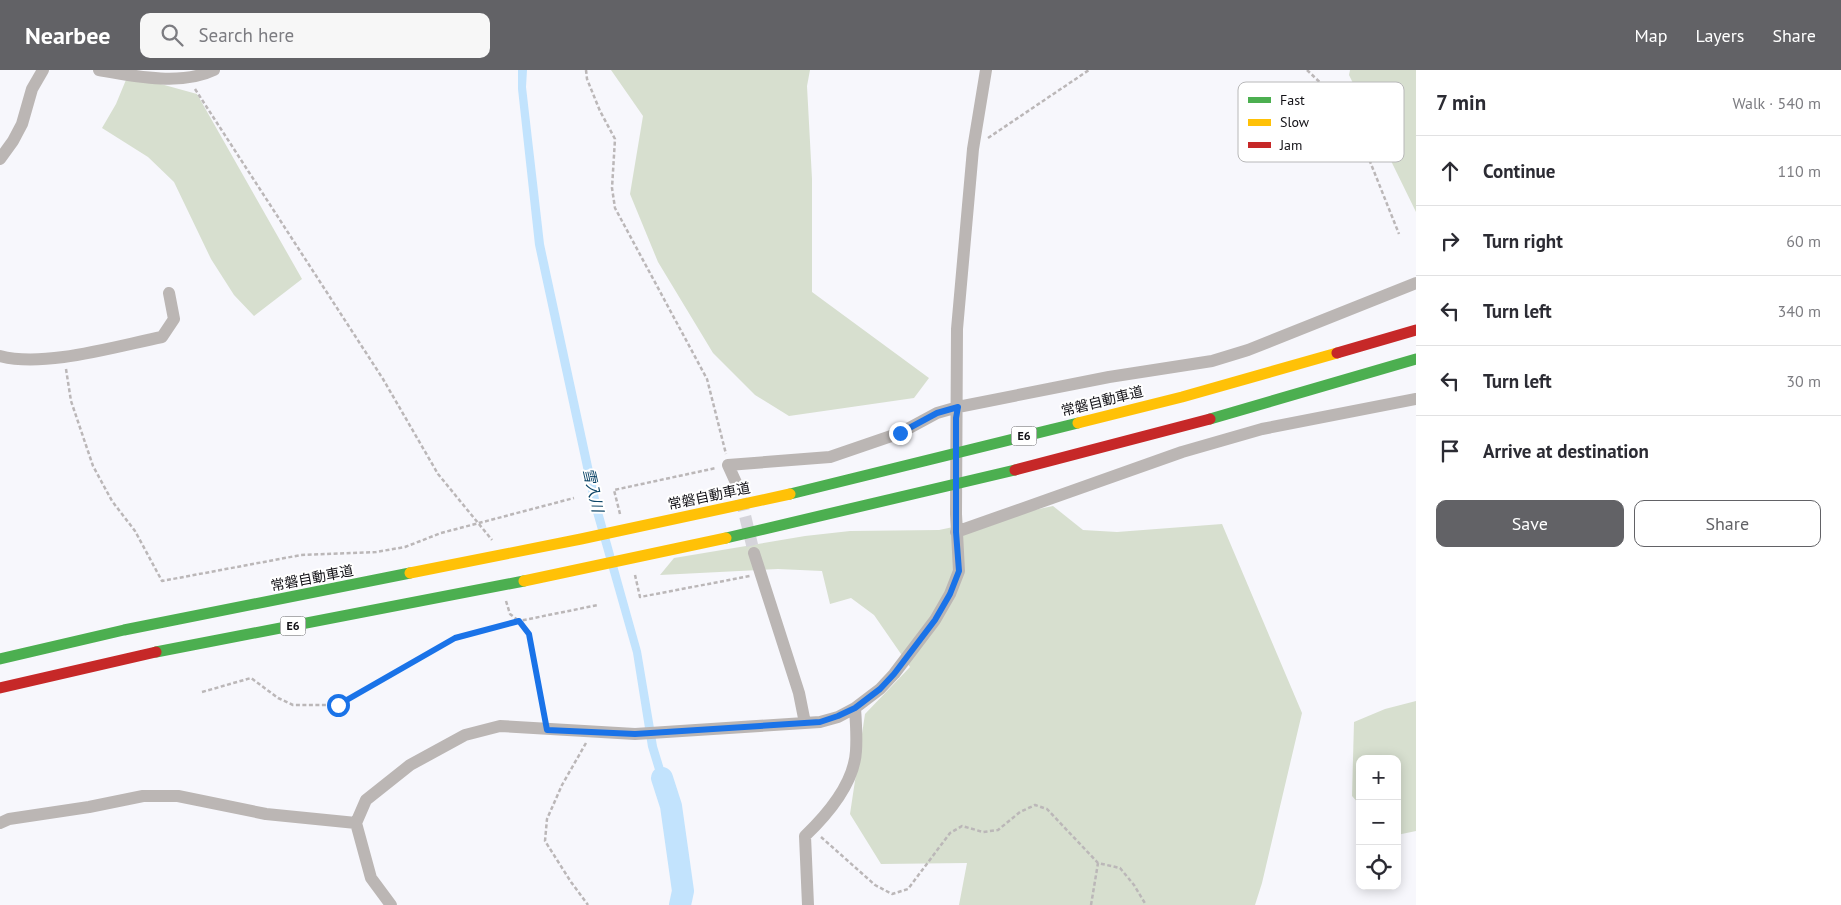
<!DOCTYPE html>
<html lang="en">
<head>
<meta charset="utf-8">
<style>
  body { margin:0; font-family:"PT Sans","Noto Sans JP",sans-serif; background:#f7f7f7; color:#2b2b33 }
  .controls { position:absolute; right:15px; bottom:15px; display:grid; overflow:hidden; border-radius:10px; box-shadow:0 2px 12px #0003 }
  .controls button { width:45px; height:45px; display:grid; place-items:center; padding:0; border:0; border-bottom:1px solid #e1e1e2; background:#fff; color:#2b2b33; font:25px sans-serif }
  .stop { position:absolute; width:15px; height:15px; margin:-11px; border:4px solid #1a73e8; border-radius:50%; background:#fff }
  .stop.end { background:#1a73e8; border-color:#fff; box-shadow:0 1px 5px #0008 }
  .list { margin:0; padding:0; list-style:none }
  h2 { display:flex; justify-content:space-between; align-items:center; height:65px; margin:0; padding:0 20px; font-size:21px }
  h2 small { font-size:16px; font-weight:400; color:#7c7c81 }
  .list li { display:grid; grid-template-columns:32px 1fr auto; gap:15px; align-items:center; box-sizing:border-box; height:70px; padding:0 20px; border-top:1px solid #e1e1e2 }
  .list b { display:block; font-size:19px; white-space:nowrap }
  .list em { font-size:16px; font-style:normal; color:#7c7c81 }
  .actions { display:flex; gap:10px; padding:15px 20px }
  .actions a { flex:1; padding:11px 0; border:1px solid #626266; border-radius:10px; text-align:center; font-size:18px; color:#626266 }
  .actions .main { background:#626266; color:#fff }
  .icon { flex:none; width:28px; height:28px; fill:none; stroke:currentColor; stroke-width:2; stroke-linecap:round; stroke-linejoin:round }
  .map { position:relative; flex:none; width:1416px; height:835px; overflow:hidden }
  header { display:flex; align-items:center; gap:30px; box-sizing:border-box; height:70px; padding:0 25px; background:#626266; color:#fff }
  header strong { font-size:24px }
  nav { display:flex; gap:28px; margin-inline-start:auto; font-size:18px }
  .search { width:350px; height:45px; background:#f7f7f7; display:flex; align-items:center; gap:12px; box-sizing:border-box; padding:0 18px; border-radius:10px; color:#7c7c81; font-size:19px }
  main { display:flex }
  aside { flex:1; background:#fff }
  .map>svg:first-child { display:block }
</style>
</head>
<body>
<header>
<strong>Nearbee</strong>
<div class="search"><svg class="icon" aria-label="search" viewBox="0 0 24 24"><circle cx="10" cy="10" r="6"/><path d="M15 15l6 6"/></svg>Search here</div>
<nav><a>Map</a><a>Layers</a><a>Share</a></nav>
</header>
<main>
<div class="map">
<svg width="1416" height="835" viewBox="0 0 1416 835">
  <rect width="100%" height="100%" fill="#f7f7fc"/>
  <path fill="#d7dfcf" d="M611 0H810L807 16 812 109V222L929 308 914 328 789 346 755 325 713 283 658 192 630 124 643 46Z
    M1350 0H1416V142L1349 5Z
    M128 5 197 24 302 209 254 246 234 225 211 189 174 112 148 87 102 58 116 34Z
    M1053 436 1083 460 1117 462 1222 454 1302 643 1262 813 1255 835H959L967 793 881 794 850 744 865 644 910 597 874 545 851 528 830 534 822 501 778 499 660 505 674 488 805 466 850 461 939 460Z
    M1416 631V761L1397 765V689H1360V735L1352 726 1354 652 1385 639Z"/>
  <path fill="#c2e3fd" d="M518 0H527L526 17 544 174 601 438 641 581 657 676 675 735 666 736 648 677 633 583 592 439 535 175 518 19Z"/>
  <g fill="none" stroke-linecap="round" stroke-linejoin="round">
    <path stroke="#c2e3fd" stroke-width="22" d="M662 708 671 736 683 821 680 835"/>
    <path stroke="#d5d4da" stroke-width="12" stroke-dasharray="12 6" stroke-linecap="butt" d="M741 429 754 483"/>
    <path stroke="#bbb7b8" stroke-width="2.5" stroke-dasharray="4 2.5" stroke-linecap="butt" d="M586 0 587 9 600 41 615 69 612 118 615 138 707 309 726 384
      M1307 0 1329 21 1365 79 1399 164
      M195 19 383 309 438 404 492 470
      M988 68 1089 0
      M66 299 71 331 93 396 112 431 135 461 162 511 301 485 376 482 405 477 441 463 574 428
      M620 444 614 420 716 398
      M635 505 640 527 750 506
      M506 531 510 544 519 551 529 564 545 647
      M202 622 251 608 278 628 293 635H338L455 568 519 551 598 535
      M586 673 562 715 547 749 545 771 571 812 588 835
      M821 767 875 815 892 824 908 819 950 763 962 756 983 762 998 760 1020 742 1035 735 1047 739 1098 793 1120 798 1134 815 1146 835
      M1091 835 1098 793"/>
    <path stroke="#bbb6b4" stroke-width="12" d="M99 0C133 6 182 16 214 0
      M0 89 13 71 22 54 32 19 43 0
      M0 286C44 298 117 276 162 267L174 249 169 223
      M738 417 728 395 830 387 900 363 937 343 958 337 1109 307 1212 291 1248 280 1416 213
      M956 462 1182 382 1262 359 1416 329
      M754 483 799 623 805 653
      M0 753 9 749 89 737 143 726H178L266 744 356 753
      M391 835 371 808 356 753 366 730 410 695 465 665 500 656 635 664 820 652 838 647 855 638 880 619 894 604 935 550 950 524 959 501 956 444 957 259 973 79 986 0
      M808 835 805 766C828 744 854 714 856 681 857 666 856 652 855 638"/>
    <path stroke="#4caf50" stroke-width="11" d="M1210 349 1416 289
      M790 424 1078 353
      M726 468 1015 400
      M156 582 524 511
      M0 589 124 560 410 503"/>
    <path stroke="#ffc107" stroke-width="11" d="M1078 353 1182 327 1337 283
      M410 503 581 469 790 424
      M524 511 726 468"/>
    <path stroke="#c62828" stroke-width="11" d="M1337 283 1416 260
      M1015 400 1210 349
      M0 618 156 582"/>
  </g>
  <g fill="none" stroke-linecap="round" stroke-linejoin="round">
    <path stroke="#1a73e8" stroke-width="6" d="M338 635 455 568 519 551 529 564 547 660 635 664 820 652 838 646 855 638 880 619 894 604 935 550 950 524 959 501 956 462V348L958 337 937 343 900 363"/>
  </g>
  <g text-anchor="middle" stroke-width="4" stroke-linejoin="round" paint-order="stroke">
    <g fill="#fff" stroke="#59585c" stroke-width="1">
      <rect x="1011.5" y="356.5" width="25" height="19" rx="4"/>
      <rect x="280.5" y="546.5" width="25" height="19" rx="4"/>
    </g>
    <g font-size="12" font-weight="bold" fill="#121116">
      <text x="1024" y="370">E6</text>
      <text x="293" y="560">E6</text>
    </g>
    <g font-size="14" fill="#121116" stroke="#fff">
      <text transform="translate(1102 331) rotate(-14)" y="5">常磐自動車道</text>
      <text transform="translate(709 426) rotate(-12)" y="5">常磐自動車道</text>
      <text transform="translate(312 508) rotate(-11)" y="5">常磐自動車道</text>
    </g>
    <g font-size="15" font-style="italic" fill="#0f4769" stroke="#fff">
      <text transform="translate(593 420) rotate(77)" y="5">雪入川</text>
    </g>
  </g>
  <rect x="1238" y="12" width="166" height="80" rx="8" fill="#fff" stroke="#b8b8b9" stroke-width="1"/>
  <rect x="1248" y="27" width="23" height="6" fill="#4caf50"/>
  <rect x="1248" y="49" width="23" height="7" fill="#ffc107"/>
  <rect x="1248" y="72" width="23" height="6" fill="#c62828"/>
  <g font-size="14" fill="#121116">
    <text x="1280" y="35">Fast</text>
    <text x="1280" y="57">Slow</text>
    <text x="1280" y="80">Jam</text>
  </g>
</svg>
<div class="controls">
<button>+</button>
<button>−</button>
<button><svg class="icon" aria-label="locate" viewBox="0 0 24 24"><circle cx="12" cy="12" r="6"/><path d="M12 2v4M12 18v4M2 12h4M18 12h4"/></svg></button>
</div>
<div class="stop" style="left:338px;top:635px"></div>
<div class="stop end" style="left:900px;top:363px"></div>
</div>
<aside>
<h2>7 min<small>Walk · 540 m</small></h2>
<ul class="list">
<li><svg class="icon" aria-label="ahead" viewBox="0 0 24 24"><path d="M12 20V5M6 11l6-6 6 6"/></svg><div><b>Continue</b></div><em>110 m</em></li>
<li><svg class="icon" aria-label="right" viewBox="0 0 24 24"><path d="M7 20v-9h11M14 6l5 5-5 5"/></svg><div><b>Turn right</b></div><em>60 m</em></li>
<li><svg class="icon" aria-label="left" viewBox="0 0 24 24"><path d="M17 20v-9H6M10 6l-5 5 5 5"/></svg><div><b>Turn left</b></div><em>340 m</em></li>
<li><svg class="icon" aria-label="left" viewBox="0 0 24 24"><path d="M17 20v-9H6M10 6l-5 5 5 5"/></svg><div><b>Turn left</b></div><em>30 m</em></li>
<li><svg class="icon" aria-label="arrive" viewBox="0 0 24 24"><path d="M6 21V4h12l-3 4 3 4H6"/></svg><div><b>Arrive at destination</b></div></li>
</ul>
<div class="actions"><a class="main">Save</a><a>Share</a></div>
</aside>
</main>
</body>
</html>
